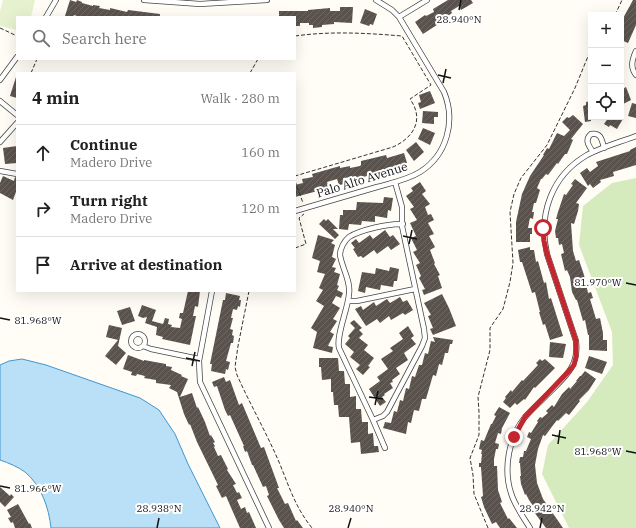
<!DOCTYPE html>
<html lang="en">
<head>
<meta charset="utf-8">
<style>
  body { margin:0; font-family:"IBM Plex Serif",serif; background:#f6f6f6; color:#222 }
  .controls { position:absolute; right:12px; top:12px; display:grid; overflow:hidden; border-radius:0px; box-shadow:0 4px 16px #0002 }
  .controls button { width:36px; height:36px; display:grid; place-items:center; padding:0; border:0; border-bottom:1px solid #e0e0e0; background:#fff; color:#222; font:20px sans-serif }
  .stop { position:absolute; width:12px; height:12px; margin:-9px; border:3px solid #c4262e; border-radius:50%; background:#fff }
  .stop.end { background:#c4262e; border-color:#fff; box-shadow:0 1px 4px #0008 }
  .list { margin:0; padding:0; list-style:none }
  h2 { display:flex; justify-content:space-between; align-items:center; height:52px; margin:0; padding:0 16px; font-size:17px }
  h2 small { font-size:13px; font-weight:400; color:#767676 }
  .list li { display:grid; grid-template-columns:26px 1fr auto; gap:12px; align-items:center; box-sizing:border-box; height:56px; padding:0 16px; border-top:1px solid #e0e0e0 }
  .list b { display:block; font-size:15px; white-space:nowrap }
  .list p { margin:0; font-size:13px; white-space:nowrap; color:#767676 }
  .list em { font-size:13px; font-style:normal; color:#767676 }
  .icon { flex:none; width:22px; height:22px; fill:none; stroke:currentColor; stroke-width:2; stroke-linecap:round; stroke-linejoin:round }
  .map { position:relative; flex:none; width:636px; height:528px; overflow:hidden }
  .search { position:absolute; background:#fff; box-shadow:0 4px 16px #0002; left:16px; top:16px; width:280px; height:44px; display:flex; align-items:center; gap:10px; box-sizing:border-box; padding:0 14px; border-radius:0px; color:#767676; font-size:15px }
  .panel { position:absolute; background:#fff; box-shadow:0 4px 16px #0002; left:16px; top:72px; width:280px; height:220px; border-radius:0px }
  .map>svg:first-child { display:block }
</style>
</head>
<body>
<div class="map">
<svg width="636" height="528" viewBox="0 0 636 528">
  <defs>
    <pattern id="building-hatch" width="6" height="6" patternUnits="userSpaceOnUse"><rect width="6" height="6" fill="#5a524d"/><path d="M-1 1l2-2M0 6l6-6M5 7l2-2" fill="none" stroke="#6d6662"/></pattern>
  </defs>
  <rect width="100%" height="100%" fill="#fffdf5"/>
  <path fill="#d5ebbd" d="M636 178V528H569L542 474 548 445 587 402 613 365 612 332 579 245 583 206 612 183Z"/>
  <path fill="#e6f2cf" d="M3 0H35L31 17H17V30L0 26V12Z"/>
  <path fill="#b9e0f7" stroke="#3f96cf" d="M22 359 46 365 140 398 159 410 175 434 188 464 220 528H51C49 508 41 485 25 472 18 467 9 463 0 460V365L9 361Z"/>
  <path fill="url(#building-hatch)" d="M70 0 76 2 77 0 82 2V3L93 6V5L100 6 99 8 110 10V8L127 12 128 10 160 14V17H80L74 15 73 17H69L65 16Z
    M448 0H471L473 3 461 10 459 6 451 11 452 13 445 18 446 19 423 34 415 22 425 15 426 16 434 12 433 9Z
    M633 0H636V25L628 43 621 40V22Z
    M340 7H353L352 23 334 22V24L322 25V27L313 28V25H309V23H300V26H295V17H279V11H308V10L330 8V11H340Z
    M365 9 377 14 373 25 370 24 369 26 360 23Z
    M16 77H17V98L10 96Z
    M626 87 631 100 621 105V90Z
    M430 91 435 103 420 109 418 103 421 102 419 95Z
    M591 101V121L585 122 583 106 586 105V102Z
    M632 103 636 104V118L628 116Z
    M423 111 438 112V117H434V124L422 123Z
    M573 115 583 124 571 139 573 140 567 154H565L558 164 557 163 548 175 546 174 542 179H541L537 188 540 190 536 203H534L532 212H534L533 219 530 218 528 228H532V234H530V242H516V222L522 194 530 176 544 155H543L547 148 549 149 557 133 564 136 570 130 562 122 567 117 569 118Z
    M609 117H624L617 129 610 125 609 127 604 124Z
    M423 128 435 133 430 145 418 139Z
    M416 142 424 152 414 161 406 150Z
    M17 146V163L5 164 3 148Z
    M636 147V165L613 172 614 176 600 180 601 182 593 188 590 184 588 186 580 173 587 168 590 172 598 166 596 162 630 151V150Z
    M404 153 407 163 390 169 391 170 385 172 384 169 375 172V174L359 178V179L354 180 353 177 343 178 345 184 339 185 337 179 327 182 329 188 295 197V185L303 183 302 179 313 177 312 174 340 166V168L350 166V168L360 166 361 165V161L386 155 387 158Z
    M3 176 14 181 15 177 17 178V189L13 200 0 193V183Z
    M575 179 587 188 576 203 579 204 578 211 574 224 571 223 573 251 576 261 579 260 584 275 588 293 591 292 593 298 590 299 596 319 600 318 603 333V340H607V351L589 350V335H588L585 320 583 321 577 300H576L572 292 570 277 567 270 565 271 561 254 564 253 562 244 559 245 558 238H556L555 231 558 219H556L558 212 564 194 566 195 573 185 571 184Z
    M420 182 426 191 422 194 430 204 425 207 428 215 431 214 434 220 428 223 434 234 429 236 435 247 430 250 435 263 434 264 440 275 438 276 442 288 424 295 422 290 425 289 419 278 421 276 416 265 420 263 413 252 417 250 411 238 416 236 410 223 417 220 410 209 414 207 406 196 413 191 411 188Z
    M384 197 393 198 391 211 388 210 387 218 375 216V222L362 221 361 225 349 224 348 230 339 229 340 215H343V210H356L357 202 383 203Z
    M324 219 326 221 328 219 338 229H333L339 235 335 239 319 224Z
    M385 230 390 237 393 235 400 244 391 250 388 246 377 254 374 250 363 258 361 256 358 257 353 249 355 248 351 243 356 239 359 243 370 235 373 239Z
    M318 235 334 240 331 243 335 245 332 257 336 259 332 267 336 268 334 272 340 274 337 285 339 286 337 290 343 293 341 298 336 296 332 303 340 308 333 319 337 321 330 332 334 334 328 346 333 347 332 353 313 348 317 332 311 328 324 306 316 301 323 290 319 288 325 274 317 272 320 261 312 258Z
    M530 247V250H534L536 262 538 261 544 283 546 282 549 299 551 298 563 336 550 340 545 324 543 325 539 312H540L535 292 532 293 522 262H520L518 250Z
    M390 267 399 269 397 281H394L393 287 381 285 380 290 366 287 365 293 358 291 362 272 375 274 376 268 389 271Z
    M188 291H200L198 307 195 306 193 316H196L190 345 162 339 163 337 156 335 157 327 145 323 147 317 143 318 138 316 142 305 156 310 152 321 163 324 165 318 169 319 168 324 172 325 171 327 180 328 182 319 179 318 180 313H183Z
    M226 293 240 296 239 300H241L240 307 238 306 237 310 233 309 231 318H233L230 329 233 330 232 335 234 336 233 343H231L226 361 230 362 228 370 226 369 225 374 211 371 212 364H210L223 300H225Z
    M442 294 449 308 456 326 433 335 430 329 433 328 428 316 431 315 424 303Z
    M400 297 403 302 407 300 413 310 405 315 403 313 391 320 389 316 380 323 377 319 366 326 355 309 361 306 363 310 374 302 376 306 387 299 390 303Z
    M130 307 135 321 122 325 117 311Z
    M354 320 362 328 359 330 363 334 359 338 368 345 364 350 374 358 368 366 370 367 363 375 356 369 360 365 350 357 354 352 345 344 350 338 348 336 355 328 350 323Z
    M109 325 122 328 118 346 126 353 116 365 105 356 118 340 106 337Z
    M408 326 414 336 411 338 416 344 404 353 408 360 396 368 400 374 392 380 393 382 390 383 393 388 384 394 385 395 382 397 386 402 380 406 369 389 380 381 377 377 388 369 381 359 393 351 390 348 403 339 399 333Z
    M433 337 453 340 452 344H450L448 353H445L442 365 439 364 436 376 433 375 426 399H422L419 411 414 410 411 423 408 422 406 434 383 428 385 422 391 423 394 411 397 412 400 400 403 401 406 388 409 389 412 376 415 377 419 365H422L425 353 428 354 431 341 435 342Z
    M550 342 566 344 563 358 549 357Z
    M128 355 144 361V360L166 364V366L172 367 171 370 182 375 181 376 188 379 180 397 192 393 197 408 198 407 205 422 210 436 211 435 215 442 213 443 215 446 214 447 218 456 221 455 228 469 227 470 236 484 233 485 237 493 239 492 242 498 237 500 241 509 245 507 247 513 249 512 256 528H240L226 496 222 498 216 486 218 485 197 442 190 424 189 425 184 414 177 392 169 388 171 385 156 383V380L144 378 145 376 137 374 136 376 131 375 132 372 123 369Z
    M589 356 607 362 602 374 585 368Z
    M319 358H338L339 371H344L345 384H350V397L356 396V409H361L362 422H368V434L373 433 374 446H378L379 452 361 454 360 442 351 443 349 417H339L338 405H334L333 392H331V379L322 380 321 367H319Z
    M540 359 542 361 545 359 555 368 535 388 534 387 525 400 524 399 517 405 515 403 510 408 503 402 506 398 505 397 511 390 512 392 522 380 523 381 538 365 536 363Z
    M585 371 596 379 589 390 579 400 580 401 569 415 566 413 558 421 557 420 545 436 543 435 538 449 535 465 537 483 543 499 563 528H546L534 512 536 510 529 500 526 494 525 495 521 484 520 476H521L520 463H519L520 457H523L524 451H526L531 439 527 437 529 432 531 433 538 422 537 421 540 417 542 418 548 413 546 411 552 405 554 407 562 394 569 387 570 389 577 381H576L580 376H581Z
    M224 377 226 382 230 380 239 405 242 403 261 448 264 447 279 488H277L285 504 288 503 296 521 297 520 303 528H284L279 520 267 496 269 495 266 486 263 487 253 465H252L247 451 245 452 243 446H244L230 415 228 416 225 410 217 386 214 387 212 382Z
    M499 407 510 413 502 428 501 434 498 433 495 443 499 444 498 449H496L494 459V466H497L498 490 502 502 500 503 508 519 509 518 517 528H500L496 522 492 524 484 507 481 497 483 496 481 467H479V463H481L482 454H481L482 450 479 449 481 440 484 441 491 424H492L496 416 494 415Z
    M0 487 10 496 11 494 14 497 5 507 0 502Z
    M18 504 29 524 30 523 32 528H15L13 522 11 523 8 518 11 517 7 510Z"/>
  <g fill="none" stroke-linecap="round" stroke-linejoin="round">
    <g stroke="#444" stroke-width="6">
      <path id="minor" d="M144 0 200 4 267 0
        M46 17 56 0
        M399 17 427 0
        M636 51C632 60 630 67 636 75
        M0 80 17 57
        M0 101 17 115
        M0 142 17 123
        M593 152C589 146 584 140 591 134 601 132 602 140 604 148
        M0 171 17 174
        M295 211C322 203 350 195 377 187 391 183 407 180 420 172 447 155 456 121 444 92L399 17 392 10 376 0
        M212 291 199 361 200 382 269 528
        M348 301H357L415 289
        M131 341a7 7 0 1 1 14 0a7 7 0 1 1-14 0Z
        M143 346 151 349 199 359
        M373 420 383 416 387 412 422 346 425 338 424 329 406 245 402 226V207L395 182
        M385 448 373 420 339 348C336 335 348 309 349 294 351 281 342 268 340 255 340 249 344 241 349 237 360 230 390 223 403 224
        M530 528C523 517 515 506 511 493 503 468 509 437 525 417 533 408 543 399 551 391 567 375 579 365 576 341L547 254C538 215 551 176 587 155 602 147 620 142 636 136"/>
    </g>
    <path stroke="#333" stroke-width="1" stroke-dasharray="4 2" stroke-linecap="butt" d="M615 15 622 0
      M0 28 17 36
      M295 36C331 31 366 33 402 36L431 85 410 99C425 120 413 138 393 147L295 176
      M31 73 37 59
      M250 73 258 59
      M295 181 303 203
      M295 248 306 244 299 218 304 214
      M249 291 238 346 235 367 237 375C250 404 266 432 279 462 289 486 295 507 312 528
      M488 528 474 494 473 475 470 458 479 435V412L478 397 490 350V328L503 309 510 282 513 263 510 212 514 194 521 178 547 145 575 88 591 49"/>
    <use href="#minor" stroke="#fff" stroke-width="4.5"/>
  </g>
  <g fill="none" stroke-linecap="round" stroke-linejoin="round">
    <path stroke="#c4262e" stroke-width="5" d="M514 437 525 417 569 371 574 365 576 357V341L547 254 544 241 543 228"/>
  </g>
  <path fill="none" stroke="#111" stroke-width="1.5" d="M459 10 461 0M438 75 451 78M443 83 446 69M403 236 417 239M409 244 412 230M626 283 636 285M0 318 10 320M186 358 200 361M192 366 195 352M369 397 383 399M375 405 378 391M552 435 566 438M558 444 560 430M626 451 636 453M0 486 10 488M157 528 159 518M348 528 351 518M540 528 542 518"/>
  <g text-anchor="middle" stroke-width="4" stroke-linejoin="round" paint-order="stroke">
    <g font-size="12" fill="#111" stroke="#fff">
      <text transform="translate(362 180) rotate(-17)" y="4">Palo Alto Avenue</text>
    </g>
  </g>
  <g font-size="10" text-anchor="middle" fill="#111" stroke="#fff" stroke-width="4" stroke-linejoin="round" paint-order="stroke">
    <text x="459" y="23">28.940°N</text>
    <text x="598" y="286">81.970°W</text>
    <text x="38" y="324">81.968°W</text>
    <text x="598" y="455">81.968°W</text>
    <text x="38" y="492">81.966°W</text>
    <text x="159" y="512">28.938°N</text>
    <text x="351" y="512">28.940°N</text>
    <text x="542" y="512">28.942°N</text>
  </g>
</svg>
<div class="controls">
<button>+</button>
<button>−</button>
<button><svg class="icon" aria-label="locate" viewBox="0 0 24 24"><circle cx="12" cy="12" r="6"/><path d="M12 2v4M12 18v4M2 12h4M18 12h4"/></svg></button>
</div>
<div class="stop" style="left:543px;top:228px"></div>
<div class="stop end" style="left:514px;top:437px"></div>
<div class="search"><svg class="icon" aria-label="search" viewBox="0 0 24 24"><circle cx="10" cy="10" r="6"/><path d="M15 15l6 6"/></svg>Search here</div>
<section class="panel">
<h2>4 min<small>Walk · 280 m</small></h2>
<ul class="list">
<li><svg class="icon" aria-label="ahead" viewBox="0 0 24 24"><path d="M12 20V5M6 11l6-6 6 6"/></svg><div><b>Continue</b><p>Madero Drive</p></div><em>160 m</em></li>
<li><svg class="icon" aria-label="right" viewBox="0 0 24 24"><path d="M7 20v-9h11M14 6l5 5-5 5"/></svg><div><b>Turn right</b><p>Madero Drive</p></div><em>120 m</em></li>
<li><svg class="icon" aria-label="arrive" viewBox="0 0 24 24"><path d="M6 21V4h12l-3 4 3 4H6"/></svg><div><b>Arrive at destination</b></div></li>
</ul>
</section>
</div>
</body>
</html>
